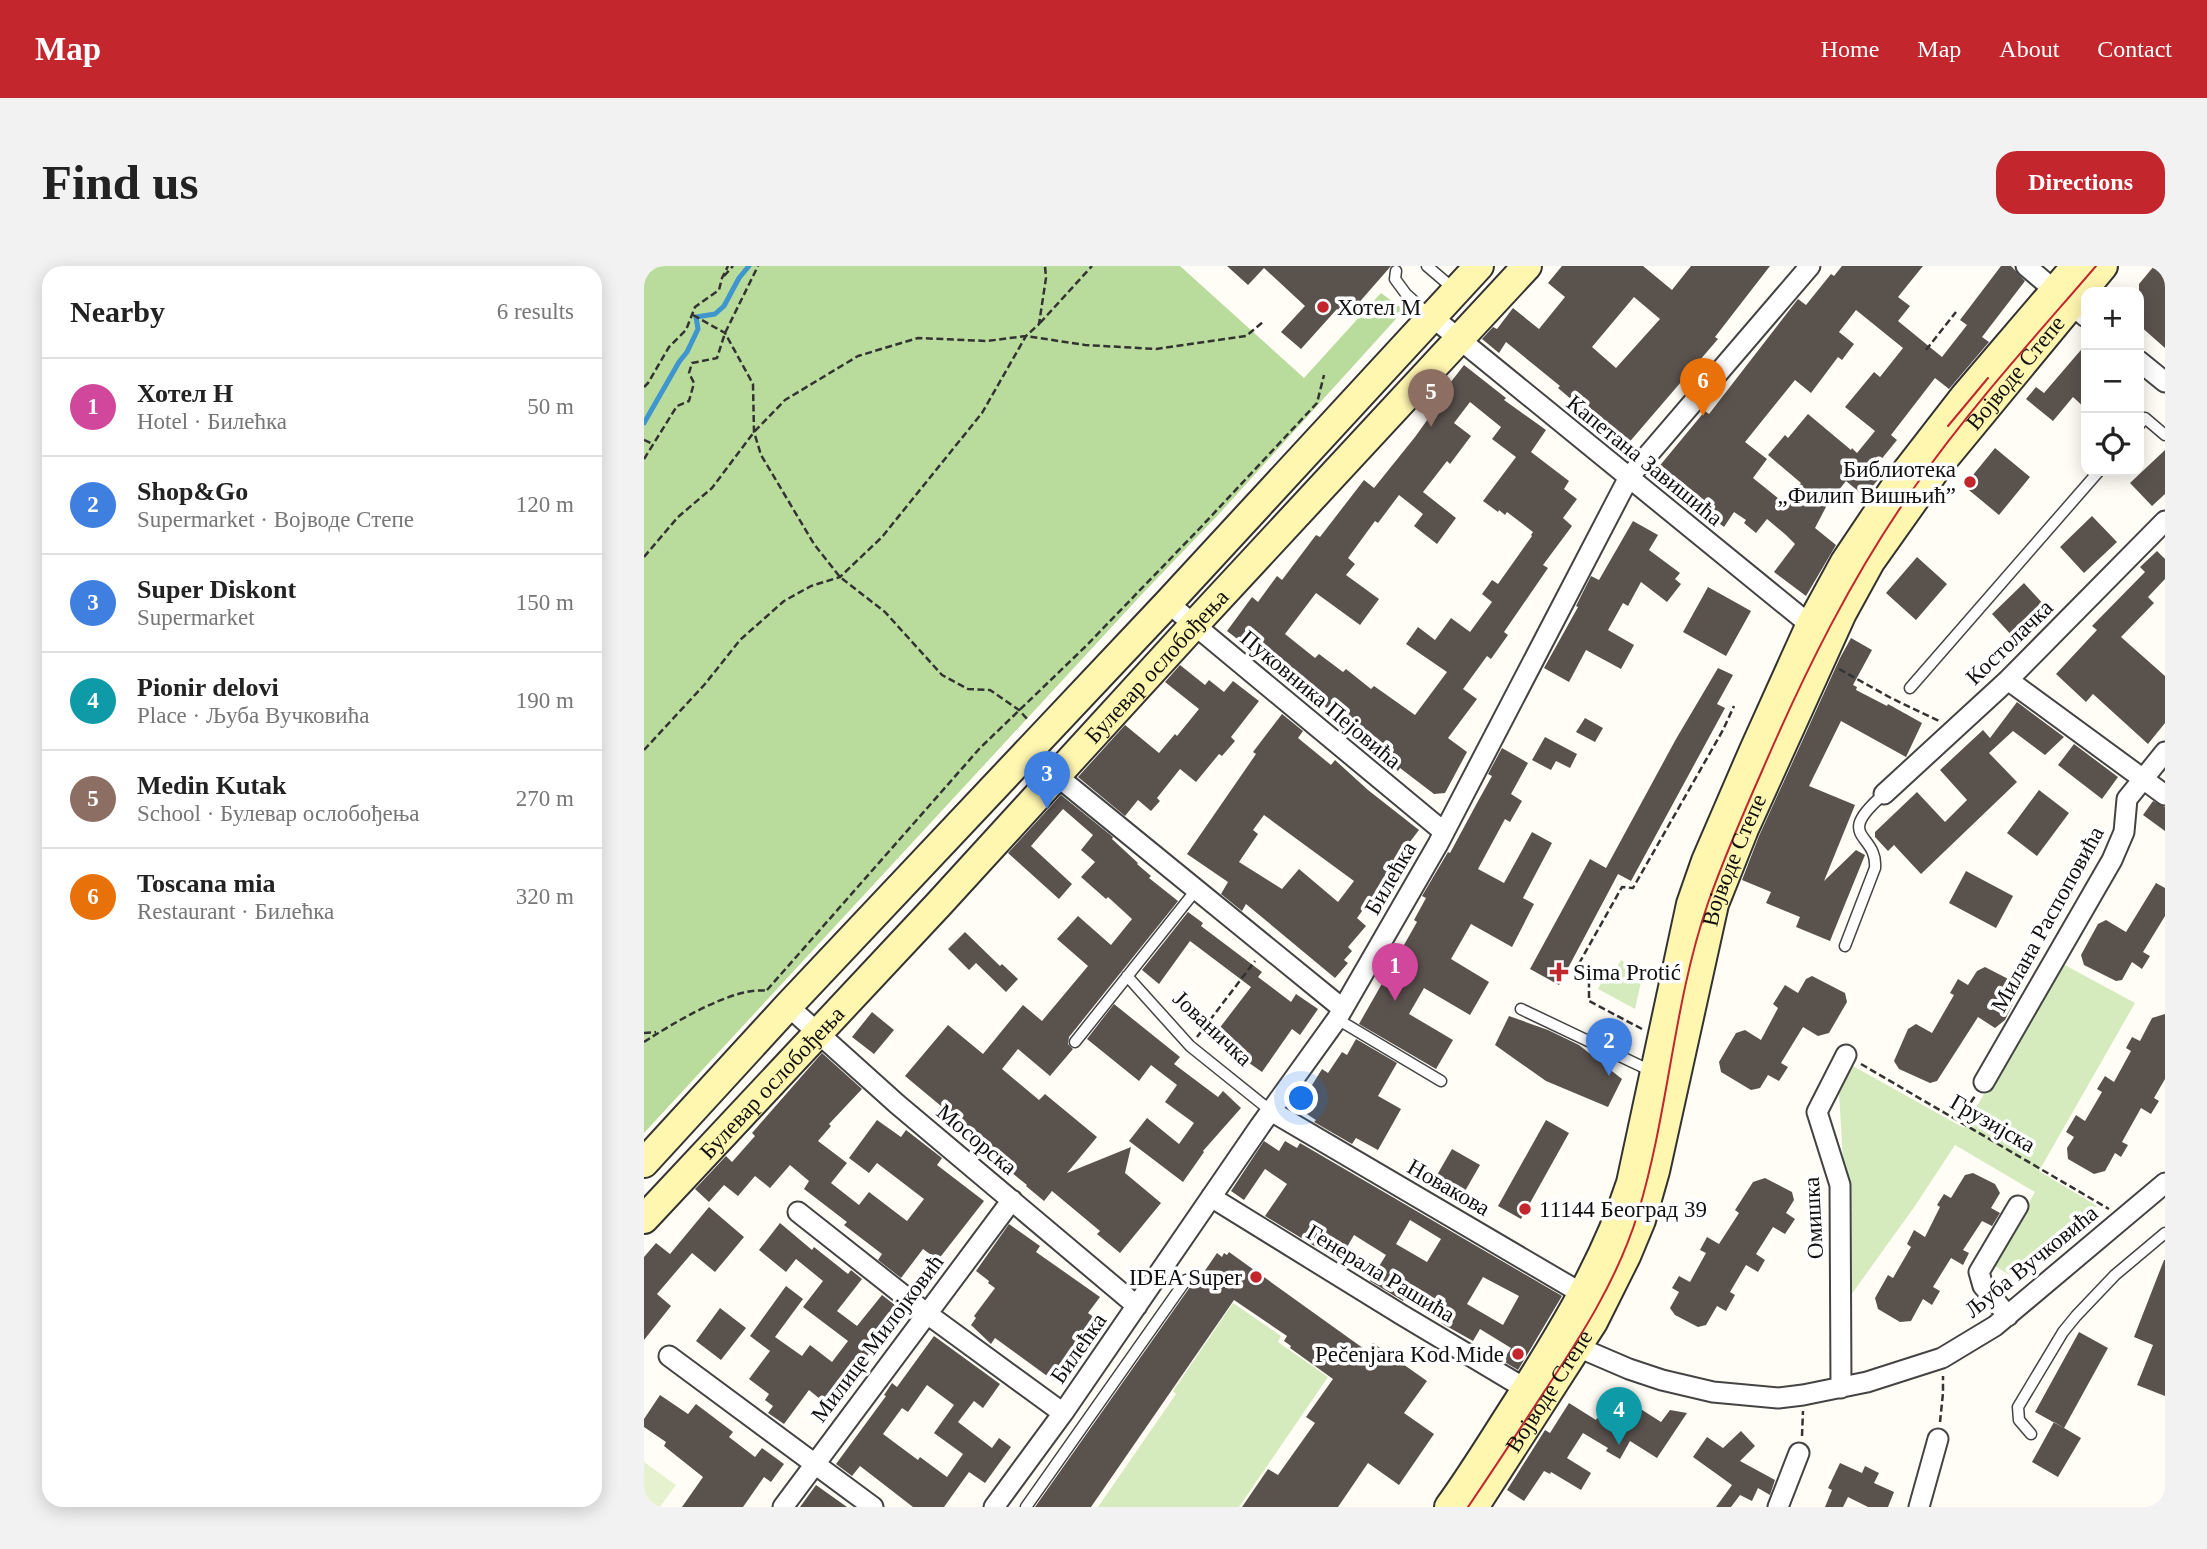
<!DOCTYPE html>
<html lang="en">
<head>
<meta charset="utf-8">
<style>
  body { margin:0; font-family:Georgia,serif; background:#f2f2f2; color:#222 }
  .controls { position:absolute; right:21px; top:21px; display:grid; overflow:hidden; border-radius:14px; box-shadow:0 4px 18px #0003 }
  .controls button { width:63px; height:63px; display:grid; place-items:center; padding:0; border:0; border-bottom:2px solid #e0e0e0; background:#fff; color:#222; font:35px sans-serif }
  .you { position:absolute; left:658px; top:833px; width:24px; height:24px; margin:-18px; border:5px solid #fff; border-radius:50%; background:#1a73e8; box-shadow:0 0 0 10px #1a73e833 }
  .badge { display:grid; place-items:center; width:46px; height:46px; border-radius:50%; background:#c4262e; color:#fff; font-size:23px; font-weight:700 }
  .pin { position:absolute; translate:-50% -58px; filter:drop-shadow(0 2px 4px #0008) }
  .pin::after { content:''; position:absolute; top:37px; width:24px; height:21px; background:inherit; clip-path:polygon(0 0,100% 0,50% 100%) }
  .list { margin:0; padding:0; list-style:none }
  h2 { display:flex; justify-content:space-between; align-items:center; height:91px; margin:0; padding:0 28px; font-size:30px }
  h2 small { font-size:23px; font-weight:400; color:#767676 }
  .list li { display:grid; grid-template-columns:46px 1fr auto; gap:21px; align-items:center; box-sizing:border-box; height:98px; padding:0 28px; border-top:2px solid #e0e0e0 }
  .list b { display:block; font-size:26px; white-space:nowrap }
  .list p { margin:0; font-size:23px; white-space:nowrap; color:#767676 }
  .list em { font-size:23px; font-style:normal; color:#767676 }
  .icon { flex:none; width:38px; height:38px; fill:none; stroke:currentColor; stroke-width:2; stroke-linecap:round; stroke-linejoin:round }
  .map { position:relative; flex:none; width:1521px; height:1241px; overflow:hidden; border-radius:21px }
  header { display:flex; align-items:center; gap:42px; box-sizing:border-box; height:98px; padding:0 35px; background:#c4262e; color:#fff }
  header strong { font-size:33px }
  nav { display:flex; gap:38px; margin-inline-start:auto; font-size:24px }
  .intro { display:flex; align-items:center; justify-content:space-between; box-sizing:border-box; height:168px; padding:0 42px }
  h1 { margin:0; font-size:49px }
  .button { padding:18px 32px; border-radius:21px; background:#c4262e; color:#fff; font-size:24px; font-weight:700 }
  main { display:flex; gap:42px; padding:0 42px }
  aside { flex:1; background:#fff; border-radius:21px; box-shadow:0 4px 18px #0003 }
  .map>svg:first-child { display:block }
</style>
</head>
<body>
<header>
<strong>Map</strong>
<nav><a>Home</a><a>Map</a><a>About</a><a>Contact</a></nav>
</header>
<div class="intro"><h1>Find us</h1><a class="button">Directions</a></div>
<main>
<aside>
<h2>Nearby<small>6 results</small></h2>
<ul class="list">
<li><span class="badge" style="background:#d1479c">1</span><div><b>Хотел Н</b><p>Hotel · Билећка</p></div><em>50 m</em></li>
<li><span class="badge" style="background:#3f7fe0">2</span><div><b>Shop&amp;Go</b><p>Supermarket · Војводе Степе</p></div><em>120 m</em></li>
<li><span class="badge" style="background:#3f7fe0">3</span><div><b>Super Diskont</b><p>Supermarket</p></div><em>150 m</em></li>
<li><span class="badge" style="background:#0f9aa8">4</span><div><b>Pionir delovi</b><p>Place · Љуба Вучковића</p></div><em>190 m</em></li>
<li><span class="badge" style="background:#8d6e63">5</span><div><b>Medin Kutak</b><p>School · Булевар ослобођења</p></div><em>270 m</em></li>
<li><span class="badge" style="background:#e8710a">6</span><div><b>Toscana mia</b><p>Restaurant · Билећка</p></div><em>320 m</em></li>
</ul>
</aside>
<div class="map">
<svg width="1521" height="1241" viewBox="0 0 1521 1241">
  <rect width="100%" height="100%" fill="#fffdf5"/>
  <path fill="#d5ebbd" d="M977 694 999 707 991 743 954 723 965 702 971 705Z
    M1417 697 1491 737 1395 905 1453 940 1364 1008 1349 999 1391 926 1311 879 1271 940 1207 1029 1195 827 1209 800 1320 862Z
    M589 1037 637 1070 634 1076 684 1111 595 1241H454L532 1128 529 1125Z"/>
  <path fill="#b9dc9c" d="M0 0H536L660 112 737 27 760 44 575 248 500 326 0 867Z"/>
  <path fill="#e6f2cf" d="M0 1196 32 1219 16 1241H0Z"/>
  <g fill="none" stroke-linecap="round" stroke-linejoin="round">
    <path stroke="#3f96cf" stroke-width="5" d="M0 157 35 96 43 86 54 63 52 51 71 48 80 40 95 12 105 0"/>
  </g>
  <path fill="#5a524d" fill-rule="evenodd" d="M583 0H747L712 40 706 34 696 45 693 43 657 83 637 66 661 40 620 2 604 19Z
    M918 0H999L1028 24 1047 0H1126L1071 71 1074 73 982 180 914 122 916 120 862 76 855 87 838 73 849 61 853 63 869 42 895 63 921 31 904 17ZM990 31 1016 53 972 102 948 81Z
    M1198 0H1279L1254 31 1266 40 1254 55 1298 91 1323 59 1316 54 1357 0H1367L1381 15 1338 71 1345 76 1305 123 1291 112 1247 169 1253 174 1231 201 1239 208 1220 230 1202 215 1183 239 1171 262 1192 279 1162 330 1130 306 1151 278 1142 269 1123 253 1112 267 1100 257 1102 254 1090 246 1080 261 1059 245 1062 242 1013 203 1061 145 1065 148 1154 33 1162 39 1187 8 1190 10ZM1212 44 1259 82 1236 111 1230 106 1201 141 1231 165 1213 187 1208 182 1207 184 1164 148 1144 172 1141 169 1124 189 1157 217 1140 237 1109 212 1123 193 1101 176 1151 114 1167 127 1194 91 1198 94 1210 78 1195 66Z
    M1510 0H1521V82L1495 59V18Z
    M1442 78V143L1429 131 1409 155 1382 133 1392 121 1400 127Z
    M820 99 862 132 860 134 902 164 887 186 925 215 920 223 933 233 919 252 928 260 899 299 904 302 860 366 864 369 847 393 843 390 819 423 833 433 804 472 823 486 801 527 790 528 756 502 754 505 727 484 729 482 700 460 702 457 651 417 653 416 611 383 609 385 583 365 608 331 614 336 633 310 638 314 672 269 676 271 720 214 730 222 771 171 796 136 793 134ZM826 136 857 161 848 173 872 191 839 235 854 246 855 244 861 249 863 246 889 266 887 269 888 270 854 318 848 314 838 328 848 336 826 366 807 352 791 374 774 361 762 378 803 406 771 449 730 420 727 423 702 403 699 406 675 388 671 392 641 368 672 327 716 359 735 333 702 309 711 298 704 292 731 255 734 257 755 229 779 248 770 260 793 278 812 252 779 226 803 195 806 198 827 170 810 157Z
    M1351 182 1386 211 1355 249 1320 220Z
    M1521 184V228L1508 240 1486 217Z
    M1448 250 1473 276 1440 307 1416 281Z
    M989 255 1014 269 1005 284 1036 307 1031 313 1037 318 1023 336 997 316 984 340 979 337 964 364 990 379 977 403 942 384 925 416 900 402 934 341 932 340 947 310 955 314Z
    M1513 285 1521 293V313L1504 331 1510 337 1477 371 1521 410V457L1504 478 1449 428 1442 436 1412 408 1453 364 1448 360 1501 306 1496 301Z
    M1273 291 1303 318 1272 354 1242 327Z
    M1380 317 1402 341 1370 372 1348 348Z
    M1064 321 1107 345 1082 390 1039 366Z
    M1207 372 1228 384 1209 419 1213 421 1212 424 1243 440 1244 438 1278 457 1262 491 1197 455 1165 520 1211 539 1180 615 1212 584 1221 589 1186 675 1152 661 1156 651 1122 637 1127 626 1098 614 1115 570 1196 392Z
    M536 399 561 419 565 414 580 426 589 415 615 435 587 471 591 475 578 490 575 488 552 516 536 503 513 532 516 535 507 545 494 534 481 550 434 511 481 459 515 487 531 468 533 470 555 443 521 416Z
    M1074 402 1089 409 1073 438 1081 442 987 615 974 608 915 719 886 703 946 593 962 602 1032 473Z
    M1373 436 1420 471 1401 489 1369 465 1345 487 1373 516 1277 608 1250 579 1244 585 1231 571V566L1273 526 1301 556 1323 534 1296 504 1339 464 1346 472Z
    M638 448 659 465 654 472 687 499 691 494 724 524 775 564 745 603 747 605 713 652 722 660 704 681 708 685 700 694 704 697 691 712 602 638 598 645 577 628 584 616 543 588 612 488 609 486ZM620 549 710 615 694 636 655 603 638 623 595 596 614 568 609 564Z
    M941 452 959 462 951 476 932 466Z
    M901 471 933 488 926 502 912 495 907 504 888 494Z
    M1430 478 1474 511 1458 533 1414 499Z
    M858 482 884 497 867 528 878 535 866 556 861 553 834 603 860 617 888 566 908 577 879 632 890 638 868 681 827 658 807 693 845 716 826 749 780 722 765 748 809 774 792 803 715 758 773 656 770 654 782 632 778 630 804 586 806 587 833 537 848 510 844 508Z
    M1395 524 1425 547 1393 590 1363 567Z
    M417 529 469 571 468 573 494 597 493 598 507 610 505 612 534 635 425 771 424 778 429 783 406 810 374 783 358 803 395 834 401 828 453 871 423 907 487 881 481 907 517 937 476 987 453 968 456 965 408 925 400 935 382 920 383 919 327 874 329 871 294 843 297 840 261 810 304 759 339 788 379 739 398 755 444 700 413 673 434 650 467 679 488 653 464 631 462 633 437 611 451 596 437 584 449 569 419 543 387 580 428 618 415 633 364 587Z
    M1509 535 1521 541V565L1499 549Z
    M1322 605 1369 630 1352 662 1305 637Z
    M1512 617 1521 622V650L1499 686 1506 690 1498 703 1488 696 1478 714 1472 715 1440 699 1437 689 1454 658 1462 654 1482 666Z
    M544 646 559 657 557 660 618 706 614 711 647 736 652 728 674 743 656 769 648 763 618 806 598 792 600 790 571 768 607 721 546 675 515 718 498 704Z
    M321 666 356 700 358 698 374 713 362 726 332 697 325 704 304 683Z
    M1341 701 1372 717 1374 727 1361 754 1351 762 1334 751 1293 815 1286 817 1255 803 1250 795 1264 763 1272 758 1288 767 1310 729 1306 727 1314 713 1324 719 1333 705Z
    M1168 710 1201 727 1203 736 1185 767 1174 770 1159 761 1137 797 1144 801 1135 815 1124 809 1116 822 1107 824 1077 806 1075 796 1092 767 1101 764 1117 774 1134 742 1129 738 1141 719 1154 727 1162 713Z
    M470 738 536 791 530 798 574 831 579 825 597 842 559 885 560 886 539 916 485 875 503 852 535 878 550 857 521 836 533 819 507 799 495 815 443 773Z
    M228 746 250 764 230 788 208 771Z
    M1521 748V813L1510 832 1515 835 1507 848 1497 842 1478 876 1484 879 1477 891 1471 887 1461 905 1450 908 1424 893 1423 882 1430 871 1422 866 1432 849 1441 855 1458 826 1453 823 1461 810 1470 816 1487 785 1482 782 1488 771 1496 775 1508 752Z
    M865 750 904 764 935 779 978 813 964 841 902 815 851 779Z
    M712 773 753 797 734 830 757 843 734 884 712 872 708 878 670 856 672 854 650 840 661 821 665 824 678 803 684 807 698 786 703 789Z
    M178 787 218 823 185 858 187 860 174 875 203 897 187 917 215 939 225 926 263 955 280 933 233 897 225 907 205 892 233 854 257 871 262 864 298 892 293 899 340 935 294 994 279 983 257 1012 234 994 238 988 200 959 203 956 160 923 165 915 146 899 126 922 111 910 94 930 80 919 65 936 51 923 82 890 88 896 111 870 108 867Z
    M902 854 925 867 877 953 854 940Z
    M620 875 635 885 641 875 653 882 656 877 918 1030 874 1104 859 1095 867 1082 836 1063 829 1075 797 1057 801 1050 771 1033 770 1034 762 1030 759 1035 726 1015 742 989 710 969 695 995 621 950 643 918 621 903 600 934 587 925ZM766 954 797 973 783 996 752 978ZM839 1011 875 1030 859 1059 823 1038Z
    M808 883 836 899 817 932 789 916Z
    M1329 907 1351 918 1356 927 1347 942 1356 947 1348 960 1338 955 1319 984 1325 987 1319 999 1307 992 1289 1021 1296 1025 1288 1039 1279 1033 1267 1055 1256 1056 1234 1043 1231 1032 1244 1009 1249 1012 1267 981 1263 978 1270 964 1281 971 1296 941 1293 939 1300 928 1307 932 1321 909Z
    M1121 912 1148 926 1150 934 1142 947 1151 953 1141 968 1129 961 1112 988 1121 994 1114 1006 1102 999 1086 1026 1091 1029 1082 1045 1073 1040 1062 1059 1054 1061 1031 1049 1026 1042 1035 1026 1028 1022 1035 1010 1046 1016 1062 987 1056 984 1063 971 1075 978 1095 947 1091 944 1109 916Z
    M65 941 100 971 71 1006 48 987 13 1028 27 1040 0 1074V991L12 977 26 988Z
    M136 957 168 984 170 981 204 1008 207 1004 218 1013 193 1045 213 1060 238 1029 256 1043 230 1077 232 1079 207 1110 210 1112 187 1142 165 1124 140 1158 124 1147 129 1140 121 1134 125 1128 105 1113 126 1085 106 1070 142 1020 159 1033 131 1071 158 1090 166 1079 188 1096 204 1075 159 1041 179 1015 152 993 142 1006 115 984Z
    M365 958 396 980 392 986 456 1031 444 1047 455 1055 443 1072 441 1071 410 1115 351 1072 347 1078 327 1059 332 1052 330 1050 351 1022 344 1017 345 1015 332 1005Z
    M585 986 723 1085 729 1077 783 1115 760 1147 790 1168 755 1219 724 1197 694 1241H598L624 1203 634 1209 671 1157 662 1151 689 1113 646 1082 647 1080 640 1075 643 1070 590 1034 447 1241H391L546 1021 549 1022 573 987 578 991 580 987 583 989Z
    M1520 994H1521V1130L1493 1119 1509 1079 1490 1071Z
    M76 1042 102 1062 77 1094 52 1075Z
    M1435 1066 1464 1082 1420 1162 1391 1146Z
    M290 1070 356 1118 339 1142 330 1135 314 1156 348 1182 355 1172 367 1181 341 1217 325 1206 300 1241H269L216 1200 208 1210 192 1198 242 1130 240 1129 248 1117 253 1121ZM283 1119 310 1139 290 1167 319 1188 303 1211 276 1191 274 1194 239 1168 258 1142 264 1146Z
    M973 1128 1017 1156 1026 1144 1043 1147 1013 1192 986 1175 976 1193 962 1185 964 1182 939 1167 923 1192 947 1207 937 1224 907 1206 906 1208 900 1205 880 1235 863 1224 901 1164 906 1167 925 1137 952 1154 953 1152 956 1154Z
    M16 1129 44 1148 52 1138 89 1166 85 1171 111 1191 118 1182 140 1198 127 1216 120 1211 99 1241H38L59 1211 20 1180 22 1176 0 1161V1153Z
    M1410 1156 1437 1172 1414 1211 1388 1196Z
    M1097 1165 1111 1180 1096 1195 1131 1214 1126 1229 1114 1222 1108 1235 1096 1229 1087 1241H1072L1088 1219 1049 1191 1063 1171 1079 1182Z
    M1196 1197 1218 1207 1221 1200 1235 1207 1230 1217 1250 1226 1244 1241H1224L1204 1231 1199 1241H1181L1188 1224 1184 1222Z
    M172 1219 203 1241H156Z"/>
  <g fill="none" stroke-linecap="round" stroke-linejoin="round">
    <g stroke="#444" stroke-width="13">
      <path id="lane" d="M783 0 811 24
        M752 5 751 13 762 28 785 49
        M1495 159 1501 152 1521 169
        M1266 422 1455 205
        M1201 680 1231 602C1234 566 1188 573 1240 528
        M483 710 546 780 627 845
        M877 743 1003 803 1010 804
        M693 753 797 815
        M431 776 552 624
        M1387 1168 1375 1154 1374 1141 1419 1066 1432 1050 1471 1009 1521 967
        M382 1241 542 1014"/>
    </g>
    <g stroke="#444" stroke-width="23">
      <path id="street" d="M1382 0 1442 51
        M787 50 1176 367
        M1495 95 1521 116
        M524 337 800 566
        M1364 414 1521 529
        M413 510 699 743
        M1240 528 1364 414 1521 255
        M144 740 253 838 493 1040
        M1340 816 1468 594 1480 566 1483 533 1521 486
        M627 845 949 1034
        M567 931 758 1049 882 1123
        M154 946 282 1047 419 1147
        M1364 1050 1339 1020 1335 1006 1374 940
        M922 1076 985 1103 1018 1114 1069 1126 1134 1132 1159 1129 1223 1116 1298 1092 1351 1060 1521 917
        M25 1090 229 1241
        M1197 1122 1196 919 1173 846 1202 789
        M139 1241 368 934
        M350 1241 419 1147 616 860 693 753 794 578 985 211 1166 0
        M1134 1241 1155 1187
        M1275 1241 1294 1173"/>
    </g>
    <g stroke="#333" stroke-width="32">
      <g id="secondary">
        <path d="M0 897 144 740 524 337 835 0"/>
        <path id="s1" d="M0 953 294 639 550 359 883 0"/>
        <path d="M805 1241C829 1208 850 1173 872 1139 917 1068 961 997 987 917L1047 638 1062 595 1110 484 1166 360 1201 296 1258 211 1320 131 1432 0"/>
        <path id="s2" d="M830 1241 949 1056 982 990 997 954 1011 905 1070 638 1100 563 1198 347 1226 296 1294 200 1459 0"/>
      </g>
    </g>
    <path stroke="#333" stroke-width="2.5" stroke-dasharray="7 3.5" stroke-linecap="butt" d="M80 10 89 0
      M49 49 81 67 109 118 110 166 117 189 170 278 196 311 241 346 298 409 324 423 346 424 375 444 384 454
      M396 57 448 0
      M1282 84 1312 46
      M0 121 4 117 25 81 42 64 51 41 75 24 78 12 84 0
      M0 174 9 178
      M0 193 33 140 45 135 50 117 45 107 48 97 73 92 81 67 114 0
      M0 291 34 251 68 222 110 166 141 134 214 90 274 72 343 75 382 70 441 79 512 83 602 70 619 56
      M1195 403 1247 432 1295 455
      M0 484 61 418 96 374 140 335 167 320 196 311 238 271 338 147 382 70 395 58 402 12 401 0
      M123 724 336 482 441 381 557 261 673 137 680 109
      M998 763 945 735V708L933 701 978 621 989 622 1079 464 1090 440
      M0 767 12 766
      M553 771 611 695
      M0 776C28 758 91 719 124 725
      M1217 798 1465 943
      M1315 854 1331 830
      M1296 1156 1299 1127V1110
      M1158 1170 1159 1145"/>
    <use href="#lane" stroke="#fff" stroke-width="10"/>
    <use href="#street" stroke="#fff" stroke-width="19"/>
    <use href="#secondary" stroke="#fff6b0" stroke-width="28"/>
    <path stroke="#c4262e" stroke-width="2" d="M1304 160 1344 112
      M824 1241C849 1204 874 1166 898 1129 936 1072 974 1013 994 947 1025 845 1029 738 1064 637 1080 592 1099 548 1118 505 1161 405 1209 308 1272 219 1326 142 1391 71 1452 0"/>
  </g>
  <g fill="#c4262e" stroke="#fff" stroke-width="2.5">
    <circle cx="679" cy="41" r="7"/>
    <circle cx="1326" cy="216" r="7"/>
    <path d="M911.5 695.5h7v7h7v7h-7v7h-7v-7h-7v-7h7z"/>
    <circle cx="881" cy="943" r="7"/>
    <circle cx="612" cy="1011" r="7"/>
    <circle cx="874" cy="1088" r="7"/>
  </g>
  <g text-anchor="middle" stroke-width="7" stroke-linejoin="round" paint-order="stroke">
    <g font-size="23" fill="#111" stroke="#fff" text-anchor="start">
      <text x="693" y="49">Хотел М</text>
      <text x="1312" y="211" text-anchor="end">Библиотека<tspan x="1312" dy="26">„Филип Вишњић”</tspan></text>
      <text x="929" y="714">Sima Protić</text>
      <text x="895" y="951">11144 Београд 39</text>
      <text x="598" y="1019" text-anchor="end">IDEA Super</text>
      <text x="860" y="1096" text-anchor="end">Pečenjara Kod Mide</text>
    </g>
    <g font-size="23" fill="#111" stroke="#fff">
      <text dy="8" stroke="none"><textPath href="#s2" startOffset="1272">Војводе Степе</textPath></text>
      <text transform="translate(1001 194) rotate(39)" y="8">Капетана Завишића</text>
      <text transform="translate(1365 376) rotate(-44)" y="8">Костолачка</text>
      <text dy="8" stroke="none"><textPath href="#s1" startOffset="754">Булевар ослобођења</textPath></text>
      <text transform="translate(677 433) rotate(40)" y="8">Пуковника Пејовића</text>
      <text dy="8" stroke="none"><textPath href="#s2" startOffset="705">Војводе Степе</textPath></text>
      <text transform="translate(746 612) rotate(-60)" y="8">Билећка</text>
      <text transform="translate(1403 653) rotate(-61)" y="8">Милана Распоповића</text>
      <text transform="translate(569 762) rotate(43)" y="8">Јованичка</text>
      <text dy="8" stroke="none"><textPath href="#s1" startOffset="187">Булевар ослобођења</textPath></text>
      <text transform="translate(1349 857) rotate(30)" y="8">Грузијска</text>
      <text transform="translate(333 873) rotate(40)" y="8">Мосорска</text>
      <text transform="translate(805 921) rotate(30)" y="8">Новакова</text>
      <text transform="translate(1169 952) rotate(-93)" y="8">Омишка</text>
      <text transform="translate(1387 995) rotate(-39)" y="8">Љуба Вучковића</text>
      <text transform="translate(737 1007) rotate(31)" y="8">Генерала Рашића</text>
      <text transform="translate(233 1072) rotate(-53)" y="8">Милице Милојковић</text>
      <text transform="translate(434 1082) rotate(-55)" y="8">Билећка</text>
      <text dy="8" stroke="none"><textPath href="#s2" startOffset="138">Војводе Степе</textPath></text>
    </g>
  </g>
</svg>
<div class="controls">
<button>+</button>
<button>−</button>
<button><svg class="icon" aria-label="locate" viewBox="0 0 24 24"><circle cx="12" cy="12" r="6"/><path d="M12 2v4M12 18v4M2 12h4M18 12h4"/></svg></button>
</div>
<div class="you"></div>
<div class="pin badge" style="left:751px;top:735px;background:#d1479c">1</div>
<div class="pin badge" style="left:965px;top:810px;background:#3f7fe0">2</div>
<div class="pin badge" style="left:403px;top:543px;background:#3f7fe0">3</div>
<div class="pin badge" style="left:975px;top:1179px;background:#0f9aa8">4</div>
<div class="pin badge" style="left:787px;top:161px;background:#8d6e63">5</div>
<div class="pin badge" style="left:1059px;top:150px;background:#e8710a">6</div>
</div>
</main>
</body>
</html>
